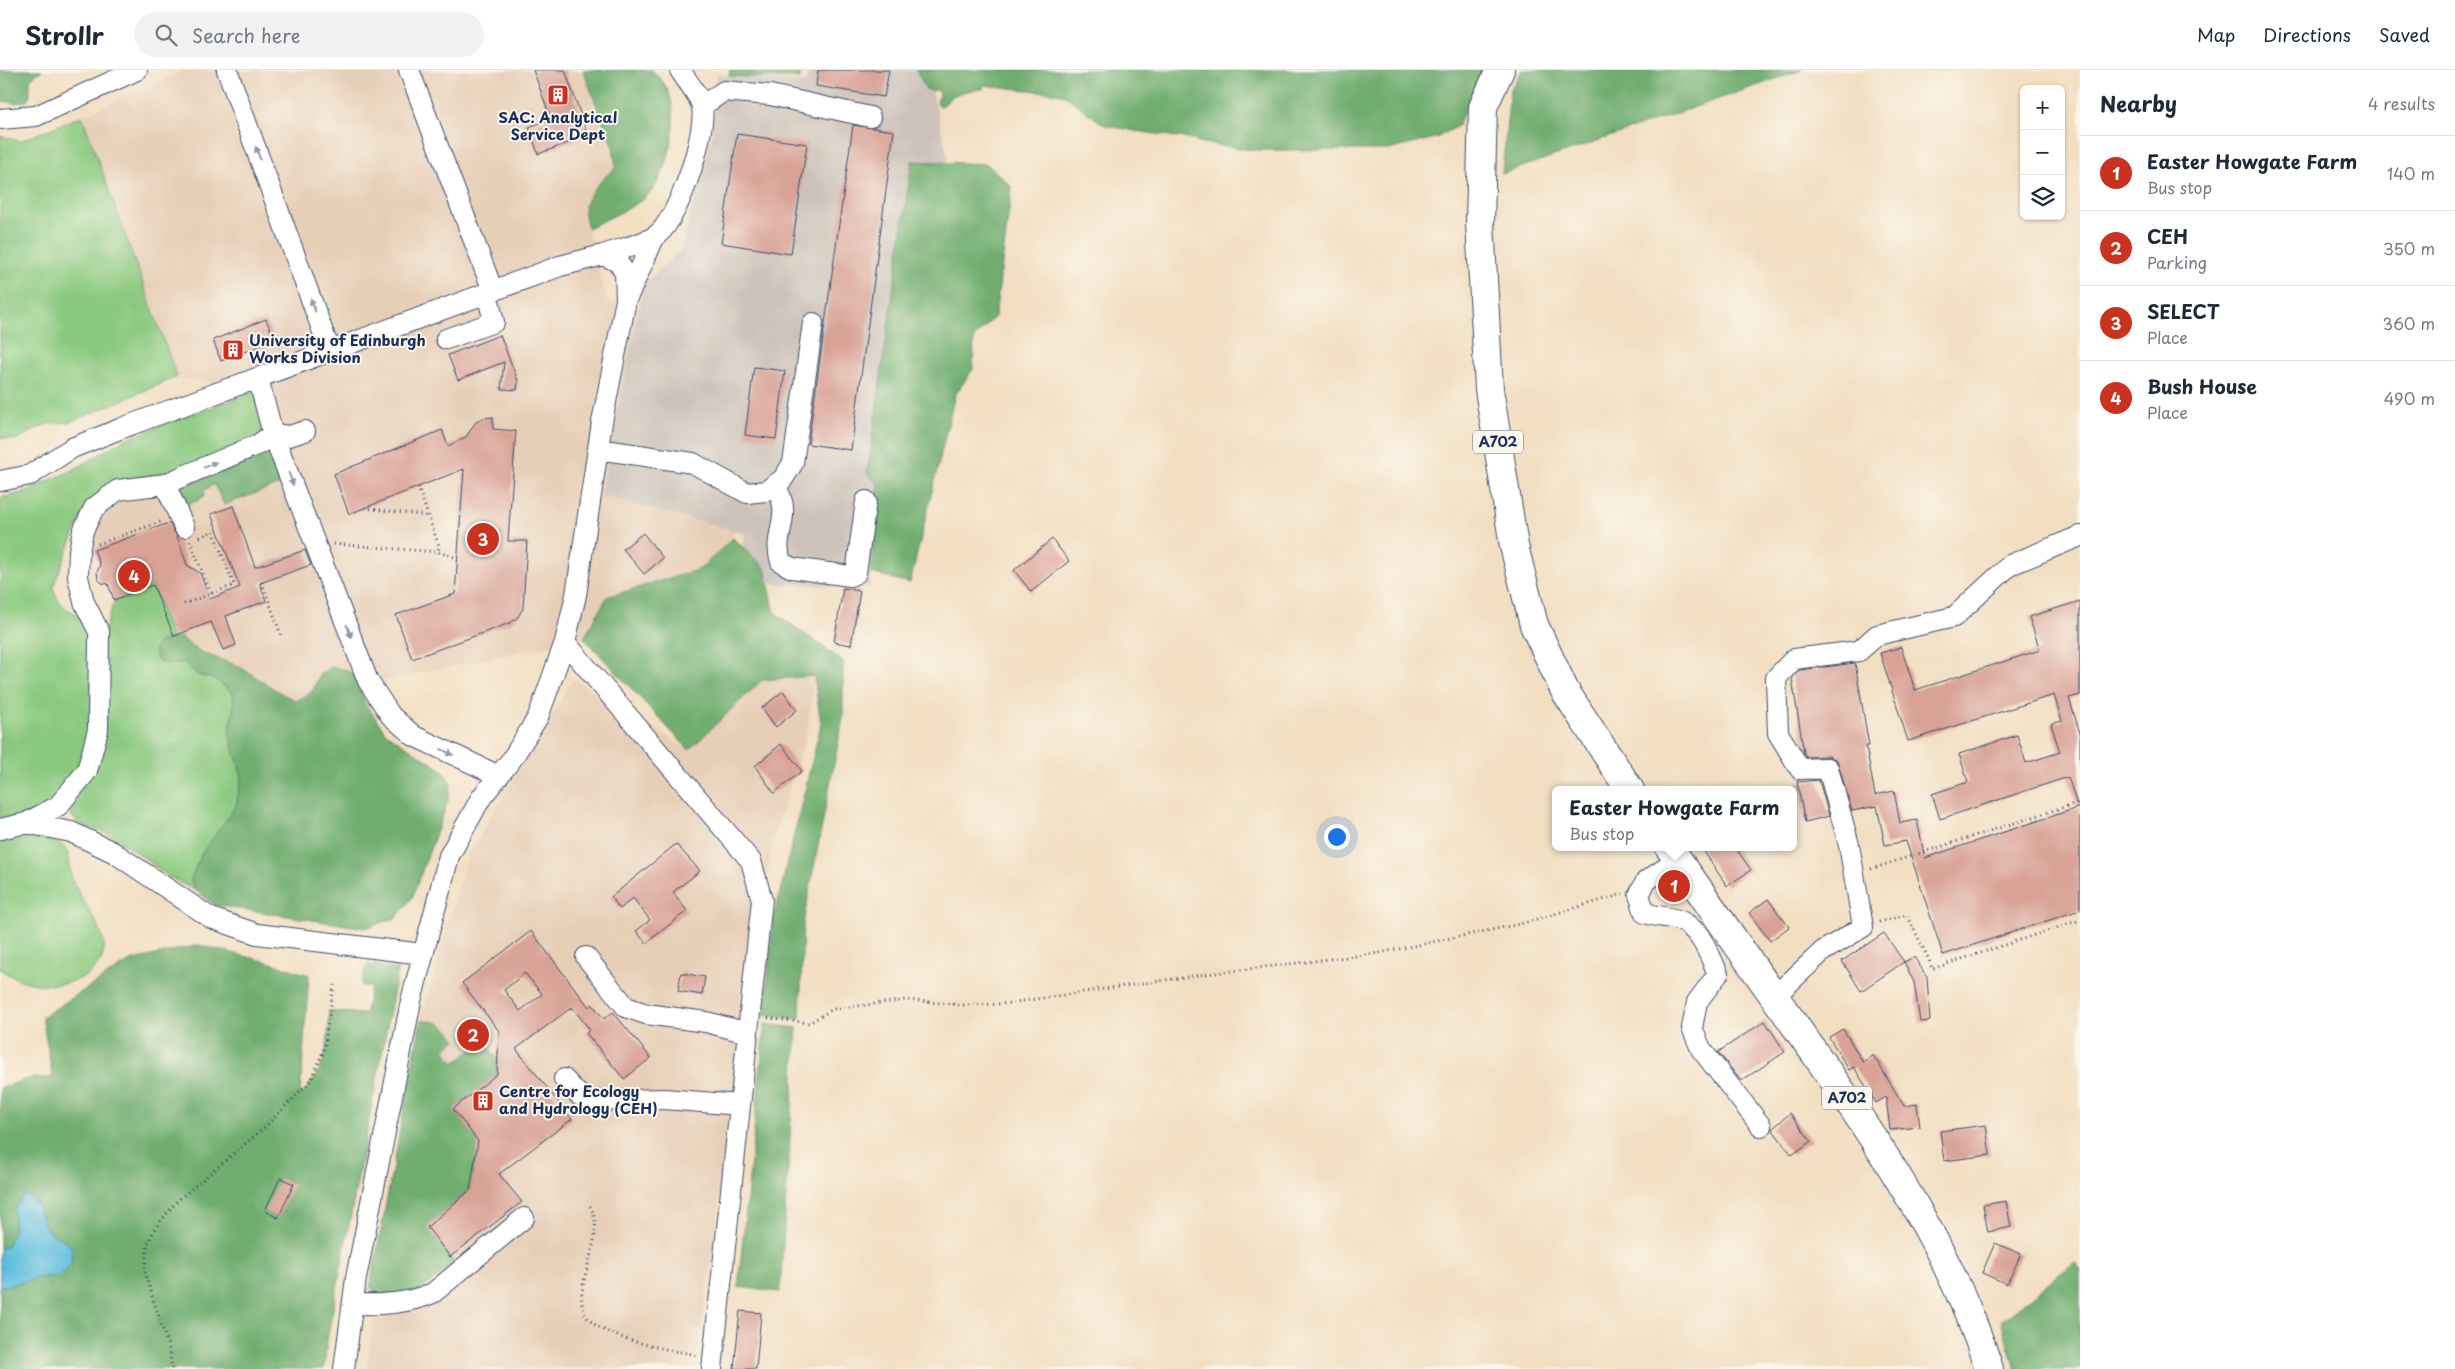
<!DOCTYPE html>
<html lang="en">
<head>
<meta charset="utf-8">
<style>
  body { margin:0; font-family:"Playpen Sans",sans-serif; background:#f2f2f3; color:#1f2937 }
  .controls { position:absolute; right:15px; top:15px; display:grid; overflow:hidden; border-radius:8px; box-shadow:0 1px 4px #0004 }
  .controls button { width:45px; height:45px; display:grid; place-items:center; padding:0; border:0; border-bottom:1px solid #e0e1e3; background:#fff; color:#1f2937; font:25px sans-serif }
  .you { position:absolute; left:1336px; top:766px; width:18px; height:18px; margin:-12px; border:4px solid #fff; border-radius:50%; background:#1a73e8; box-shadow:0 0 0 8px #1a73e833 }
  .badge { display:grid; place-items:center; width:32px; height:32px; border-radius:50%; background:#c8321e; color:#fff; font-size:16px; font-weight:700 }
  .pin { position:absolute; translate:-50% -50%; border:2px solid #fff; box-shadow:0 1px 5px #0006 }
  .popup { position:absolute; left:1552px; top:716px; width:245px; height:65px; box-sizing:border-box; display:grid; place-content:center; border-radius:8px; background:#fff; filter:drop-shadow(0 1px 4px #0005); font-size:16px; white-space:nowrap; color:#747a83 }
  .popup b { font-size:19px; color:#1f2937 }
  .popup::after { content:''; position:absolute; left:50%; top:100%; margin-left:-10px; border:10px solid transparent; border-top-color:#fff }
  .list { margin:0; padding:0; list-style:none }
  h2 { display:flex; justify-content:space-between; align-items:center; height:65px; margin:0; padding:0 20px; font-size:21px }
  h2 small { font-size:16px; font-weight:400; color:#747a83 }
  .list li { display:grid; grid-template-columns:32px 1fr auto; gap:15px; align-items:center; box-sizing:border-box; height:75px; padding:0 20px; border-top:1px solid #e0e1e3 }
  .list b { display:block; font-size:19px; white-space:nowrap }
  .list p { margin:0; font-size:16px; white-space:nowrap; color:#747a83 }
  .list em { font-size:16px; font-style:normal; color:#747a83 }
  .icon { flex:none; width:28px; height:28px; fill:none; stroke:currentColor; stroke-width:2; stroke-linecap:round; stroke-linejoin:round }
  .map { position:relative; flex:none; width:2080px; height:1299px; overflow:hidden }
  header { display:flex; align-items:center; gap:30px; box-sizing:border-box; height:70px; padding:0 25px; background:#fff; border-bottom:1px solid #e0e1e3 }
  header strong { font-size:24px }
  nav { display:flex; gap:28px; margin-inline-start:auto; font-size:18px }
  .search { width:350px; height:45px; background:#f2f2f3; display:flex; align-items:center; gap:12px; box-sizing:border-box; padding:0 18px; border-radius:28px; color:#747a83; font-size:19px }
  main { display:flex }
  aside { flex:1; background:#fff }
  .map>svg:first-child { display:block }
</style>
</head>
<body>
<header>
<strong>Strollr</strong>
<div class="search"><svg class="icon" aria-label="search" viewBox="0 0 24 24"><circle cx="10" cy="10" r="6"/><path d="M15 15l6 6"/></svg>Search here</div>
<nav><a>Map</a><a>Directions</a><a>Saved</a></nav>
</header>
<main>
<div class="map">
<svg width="2080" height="1299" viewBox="0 0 2080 1299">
  <rect width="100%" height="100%" fill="#fbf7ec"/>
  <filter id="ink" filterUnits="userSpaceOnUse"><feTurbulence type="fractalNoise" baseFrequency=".02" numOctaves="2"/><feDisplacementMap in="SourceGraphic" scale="10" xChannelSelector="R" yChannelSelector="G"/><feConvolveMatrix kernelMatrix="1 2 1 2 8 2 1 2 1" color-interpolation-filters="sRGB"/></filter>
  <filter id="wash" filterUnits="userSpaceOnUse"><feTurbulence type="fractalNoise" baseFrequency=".0096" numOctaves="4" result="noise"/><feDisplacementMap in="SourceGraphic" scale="20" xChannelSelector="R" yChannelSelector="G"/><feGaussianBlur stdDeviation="1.12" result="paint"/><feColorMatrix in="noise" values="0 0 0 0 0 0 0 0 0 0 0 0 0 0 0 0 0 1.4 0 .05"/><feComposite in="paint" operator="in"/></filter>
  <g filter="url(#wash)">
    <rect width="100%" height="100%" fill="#f2dec1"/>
    <path fill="#e7cfb7" d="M185 0H583L616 97 584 141 588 158 607 232 639 237 600 426 734 460 733 468 700 499 607 527 584 568 383 611 332 597 320 604 313 620 297 631 191 576 181 567H172L153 516 114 530 82 446 116 412 136 406 156 405 258 320 177 307 82 46Z
      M814 606 809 656 772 772 695 1299H366L421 950 468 785 573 609 689 680 762 610Z"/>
    <path fill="#cdc2b9" d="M810 0H927L948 86 869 517 739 513 745 463 600 426 644 214 681 179 712 64 717 4 805 13Z"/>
    <path fill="#8ac97f" stroke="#527c6e" d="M82 46 177 307 70 352 47 354 15 370 0 368V66L20 71Z
      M258 320 266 354 261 365 184 399 116 412 85 437 53 517C63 548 75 536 92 556V656L82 700 55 727 27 745 0 750V428L22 423 73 400 125 369Z
      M153 515 172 569 158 572 170 595 183 592 198 605 216 610 233 623 234 638 229 663 242 707 236 736 202 783 191 809 195 820 169 807 139 784 106 763 79 754 72 746 71 732 92 702 104 563 114 531Z
      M30 767C39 769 53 769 60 774 73 783 68 795 72 808 78 827 102 855 104 873 107 912 52 921 24 911 16 909 8 904 0 900V773Z"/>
    <path fill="#6fad6e" stroke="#456e66" d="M0 0H42L30 9V25L27 31 15 33 0 31Z
      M583 0H652C656 5 662 9 665 15 682 42 671 101 649 124 638 136 604 150 588 158 587 153 585 147 584 142 584 125 605 107 616 97L613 78Z
      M730 0H801L800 9 729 6Z
      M916 0H1482L1458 56 1438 67 1389 80H1252L1203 73 1185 68 1135 61 1104 55 1063 24 983 15V19C974 20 958 21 950 28 946 32 946 34 941 36L937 34 939 24 937 19 933 21 926 19Z
      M1522 0H1802L1502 104 1510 20Z
      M912 91 987 94 1012 117 995 247 974 268 973 299 955 325 910 513 871 503 878 413 867 404Z
      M266 381 272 387 281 414 224 435 214 414 205 420 204 426C197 432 189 435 180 435L176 418Z
      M733 468 765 498 775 543 843 591V648L803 853 800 949 764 946 773 851 821 654 814 606 762 610 689 680 584 568 607 527 700 499Z
      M181 567C202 588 219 586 243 599 261 610 277 622 297 631L313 620 320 604 332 597 346 600 354 605 365 633 386 663 444 701 451 714 448 731 412 828 396 848 365 858 215 835 195 820 191 809 202 783 236 736 242 706 229 663 234 638 233 623 216 610 198 605 183 592 170 595 158 591 154 581 158 572Z
      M198 875 265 891 309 905 300 1026C327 996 328 980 329 941L365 944 371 917 361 915 367 894 398 899 327 1270 324 1299H0V1215L6 1216 41 1207 59 1206 65 1170C59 1167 52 1164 48 1160 36 1145 46 1135 24 1125L15 1139 14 1160 7 1176 0 1179V1018L30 1008H53L42 947 130 891Z
      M421 950C441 952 444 954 456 970L444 980 455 993 484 970 498 990 497 1004 453 1039 478 1071 470 1120 427 1157 455 1193 420 1221 380 1227 370 1217Z
      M765 954 797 958 780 1222 738 1217Z
      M2075 1192 2080 1202V1299H2015L2001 1251Z"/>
    <path fill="#5fbfde" stroke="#3d779e" d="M24 1125C45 1134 36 1144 47 1159 53 1166 65 1170 72 1178L71 1194 59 1206 41 1207 6 1216 0 1215V1179L7 1176 14 1160V1139Z"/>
    <g id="blocks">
      <path fill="#d9a296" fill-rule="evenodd" d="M533 0H565L588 66 538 84 529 57 551 49Z
        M818 0H889L884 27 816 16Z
        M853 55 894 61 851 380 808 374Z
        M737 64 807 74 791 184 721 173Z
        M266 249 275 270 221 291 213 270Z
        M500 265 518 311 517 320 501 319 504 292 458 310 448 285Z
        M754 297 785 301 776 369 745 365Z
        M493 347V359L516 361 508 471H527L523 538 518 547 510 553 412 589 396 545 455 524 464 399 349 444 334 404 442 360 448 376 466 367 475 353 483 348Z
        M233 436 255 497 305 480 311 495 260 513 266 531 226 546 236 575 223 580 211 552 174 566 153 515 114 530 108 514 102 513 98 509 97 502 100 495 94 480 169 453 177 466 187 495 200 503 210 529 240 517 211 444Z
        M643 463 663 488 644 504 623 479Z
        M1052 469 1069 491 1031 522 1014 500Z
        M843 518 860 521 851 575 834 572Z
        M2080 531V625L2069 628 2080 663V735H2077L2068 707 1940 749 1932 724 1968 712 1959 684 2017 665 2026 693 2060 682 2051 654 2062 651 2054 625 1908 671 1880 583 1901 577 1915 620 2040 580 2029 547Z
        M1855 593 1869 676H1866L1875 725 1894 721 1900 753 1917 750 1925 788 2080 737V840L1943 885 1906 771 1885 775 1877 736 1852 741 1837 690 1828 686 1807 687 1804 683 1792 609 1800 600Z
        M783 621 797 640 776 657 762 638Z
        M781 674 802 701 774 723 755 696Z
        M1819 710 1829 746 1805 752 1797 712Z
        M676 774 700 801 673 822 687 841 646 873 636 861 650 850 633 828 620 839 611 827Z
        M1701 777H1735L1751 800 1727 816Z
        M1768 829 1789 857 1770 871 1749 843Z
        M531 861 589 937 592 934 604 949 613 942 651 988 624 1009 586 963 590 960 572 937 516 979 572 1049 499 1104 522 1132 450 1187 427 1157 470 1120 478 1071 453 1039 497 1004 499 961 462 913ZM525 903 542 924 520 941 504 920Z
        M1884 863 1904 892 1861 921 1842 891Z
        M1914 887 1927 907 1930 951 1920 952 1914 912 1904 892Z
        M681 903 705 907 702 925 678 921Z
        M1765 951 1785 982 1741 1011 1718 982Z
        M1843 959 1863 992 1873 985 1904 1036 1917 1034 1920 1057 1890 1060 1886 1027 1876 1033 1854 997 1849 1000 1829 967Z
        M1790 1043 1811 1071 1792 1085 1772 1059Z
        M1986 1055 1990 1085 1944 1091 1940 1061Z
        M280 1108 294 1114 278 1148 265 1141Z
        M2006 1131 2011 1157 1988 1162 1983 1135Z
        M1995 1173 2021 1184 2007 1214 1982 1203Z
        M740 1241 761 1243 756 1299H734Z"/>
    </g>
  </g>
  <g filter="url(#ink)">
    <use href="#blocks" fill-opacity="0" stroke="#3b496d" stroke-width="1"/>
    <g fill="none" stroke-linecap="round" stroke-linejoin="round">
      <g stroke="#3b496d" stroke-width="22">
        <path id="minor" d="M227 0 330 281
          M409 0 493 221
          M702 36 724 21 770 25 870 47
          M0 49 36 46 137 0
          M603 185C620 179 639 175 654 167 678 153 707 63 702 36 699 25 686 10 680 0
          M628 226 655 166
          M446 269 494 252 487 223
          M258 308 273 364 368 611 391 646 414 666 499 706
          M598 379 693 393 747 423 766 421 783 409 793 393 813 253
          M0 411 30 405 72 378 122 358 560 196 603 185 618 192 625 203 626 230 602 352 576 525 565 572 538 647 512 689 481 728 449 786 411 931 356 1208 344 1299
          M165 414 184 457
          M775 415C795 447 771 463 781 492L792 498 850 506 856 503 866 431
          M565 572 751 791 762 830 712 1299
          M26 753 58 736 87 701 98 660 99 562 84 532 78 507 79 481 83 461 94 438 118 420 165 414 259 374 273 364 289 366 305 361
          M0 759 26 753 71 762 113 782 211 848 257 864 423 884
          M1678 790 1646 811 1639 825 1645 843C1656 847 1674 847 1683 852 1702 862 1710 886 1718 904L1697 932 1692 958 1701 979 1761 1056
          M586 887 626 937 646 944 706 952 748 963
          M1774 927 1823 881 1863 857 1849 775 1828 698 1800 699 1778 663 1776 608 1794 589 1859 581 1877 565 1954 547 2010 495 2080 466
          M564 1009 579 1025 590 1031 664 1029 740 1035
          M353 1234C381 1235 406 1234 433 1223L524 1148"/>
      </g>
      <g stroke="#3b496d" stroke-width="30">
        <path id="highway" d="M1500 0 1483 37 1480 153 1489 319 1514 476 1534 555 1565 621 1630 720
          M1669 777C1705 828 1740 879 1776 929 1857 1042 1947 1165 1989 1299"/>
      </g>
      <path stroke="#3b496d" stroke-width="3" stroke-dasharray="1 4" stroke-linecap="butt" d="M418 417 439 476 438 482
        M365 438 428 446
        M190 471 211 524
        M98 474 163 451
        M334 474 438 482 457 488
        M262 512 281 565
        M184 534 234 515 213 461 198 468
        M1871 799 2080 732
        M1879 852 1907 845 1929 890 1932 899 2080 850
        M768 948 809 953 833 939 907 930 963 935 1002 934 1207 904 1379 883 1520 854 1623 824
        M590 1136C599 1153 595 1169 590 1187 586 1204 577 1227 585 1244 597 1268 673 1281 698 1285
        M172 1299 169 1279 145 1203 147 1176 155 1158 177 1131 263 1059 312 1009 324 979 334 915"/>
      <use href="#minor" stroke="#fff" stroke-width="20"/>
      <use href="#highway" stroke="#fff" stroke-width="28"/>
    </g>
    <defs><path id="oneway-solid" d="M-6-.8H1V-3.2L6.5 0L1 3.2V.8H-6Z" transform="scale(1.25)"/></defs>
    <g fill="#8d97ae">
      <use href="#oneway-solid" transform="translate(258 83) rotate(-110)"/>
      <use href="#oneway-solid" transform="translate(313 235) rotate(-110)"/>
      <use href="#oneway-solid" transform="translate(210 395) rotate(-23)"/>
      <use href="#oneway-solid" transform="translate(291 409) rotate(69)"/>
      <use href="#oneway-solid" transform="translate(349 561) rotate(69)"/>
      <use href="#oneway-solid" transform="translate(447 682) rotate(26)"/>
    </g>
  </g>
  <defs>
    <g id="building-square" transform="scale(1.125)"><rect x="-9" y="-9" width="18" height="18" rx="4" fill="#c8321e" stroke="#fbf7ec"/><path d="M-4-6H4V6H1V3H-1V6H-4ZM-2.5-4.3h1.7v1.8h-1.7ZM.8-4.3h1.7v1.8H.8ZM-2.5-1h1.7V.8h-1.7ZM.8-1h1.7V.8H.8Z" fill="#fff"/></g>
  </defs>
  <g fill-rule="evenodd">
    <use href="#building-square" x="558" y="25"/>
    <use href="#building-square" x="233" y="280"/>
    <use href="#building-square" x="483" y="1031"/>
  </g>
  <g text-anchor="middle" stroke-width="4" stroke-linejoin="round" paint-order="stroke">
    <g fill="#fbf7ec" stroke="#5e6b89" stroke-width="1">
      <rect x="1473" y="360.5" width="50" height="23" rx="4"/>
      <rect x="1822" y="1016.5" width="50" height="23" rx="4"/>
    </g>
    <g font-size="14" font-weight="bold" fill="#1b2f5e">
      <text x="1498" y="377">A702</text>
      <text x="1847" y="1033">A702</text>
    </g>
    <g font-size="15" font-weight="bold" fill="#1b2f5e" stroke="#fbf7ec" text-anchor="start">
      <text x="558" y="53" text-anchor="middle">SAC: Analytical<tspan x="558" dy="17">Service Dept</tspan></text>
      <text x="249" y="276">University of Edinburgh<tspan x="249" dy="17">Works Division</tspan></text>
      <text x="499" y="1027">Centre for Ecology<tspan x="499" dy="17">and Hydrology (CEH)</tspan></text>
    </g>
  </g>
</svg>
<div class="controls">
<button>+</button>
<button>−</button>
<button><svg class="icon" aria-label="layers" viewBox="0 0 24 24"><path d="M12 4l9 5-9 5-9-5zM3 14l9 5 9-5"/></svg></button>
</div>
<div class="you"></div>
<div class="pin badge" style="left:1674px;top:816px">1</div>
<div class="popup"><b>Easter Howgate Farm</b>Bus stop</div>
<div class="pin badge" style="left:473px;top:965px">2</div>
<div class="pin badge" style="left:483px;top:469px">3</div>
<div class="pin badge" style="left:134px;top:506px">4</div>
</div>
<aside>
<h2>Nearby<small>4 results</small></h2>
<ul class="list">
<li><span class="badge">1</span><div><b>Easter Howgate Farm</b><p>Bus stop</p></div><em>140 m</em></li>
<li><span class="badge">2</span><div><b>CEH</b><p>Parking</p></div><em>350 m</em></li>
<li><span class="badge">3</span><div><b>SELECT</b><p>Place</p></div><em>360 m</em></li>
<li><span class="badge">4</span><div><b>Bush House</b><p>Place</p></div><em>490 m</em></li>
</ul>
</aside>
</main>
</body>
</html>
